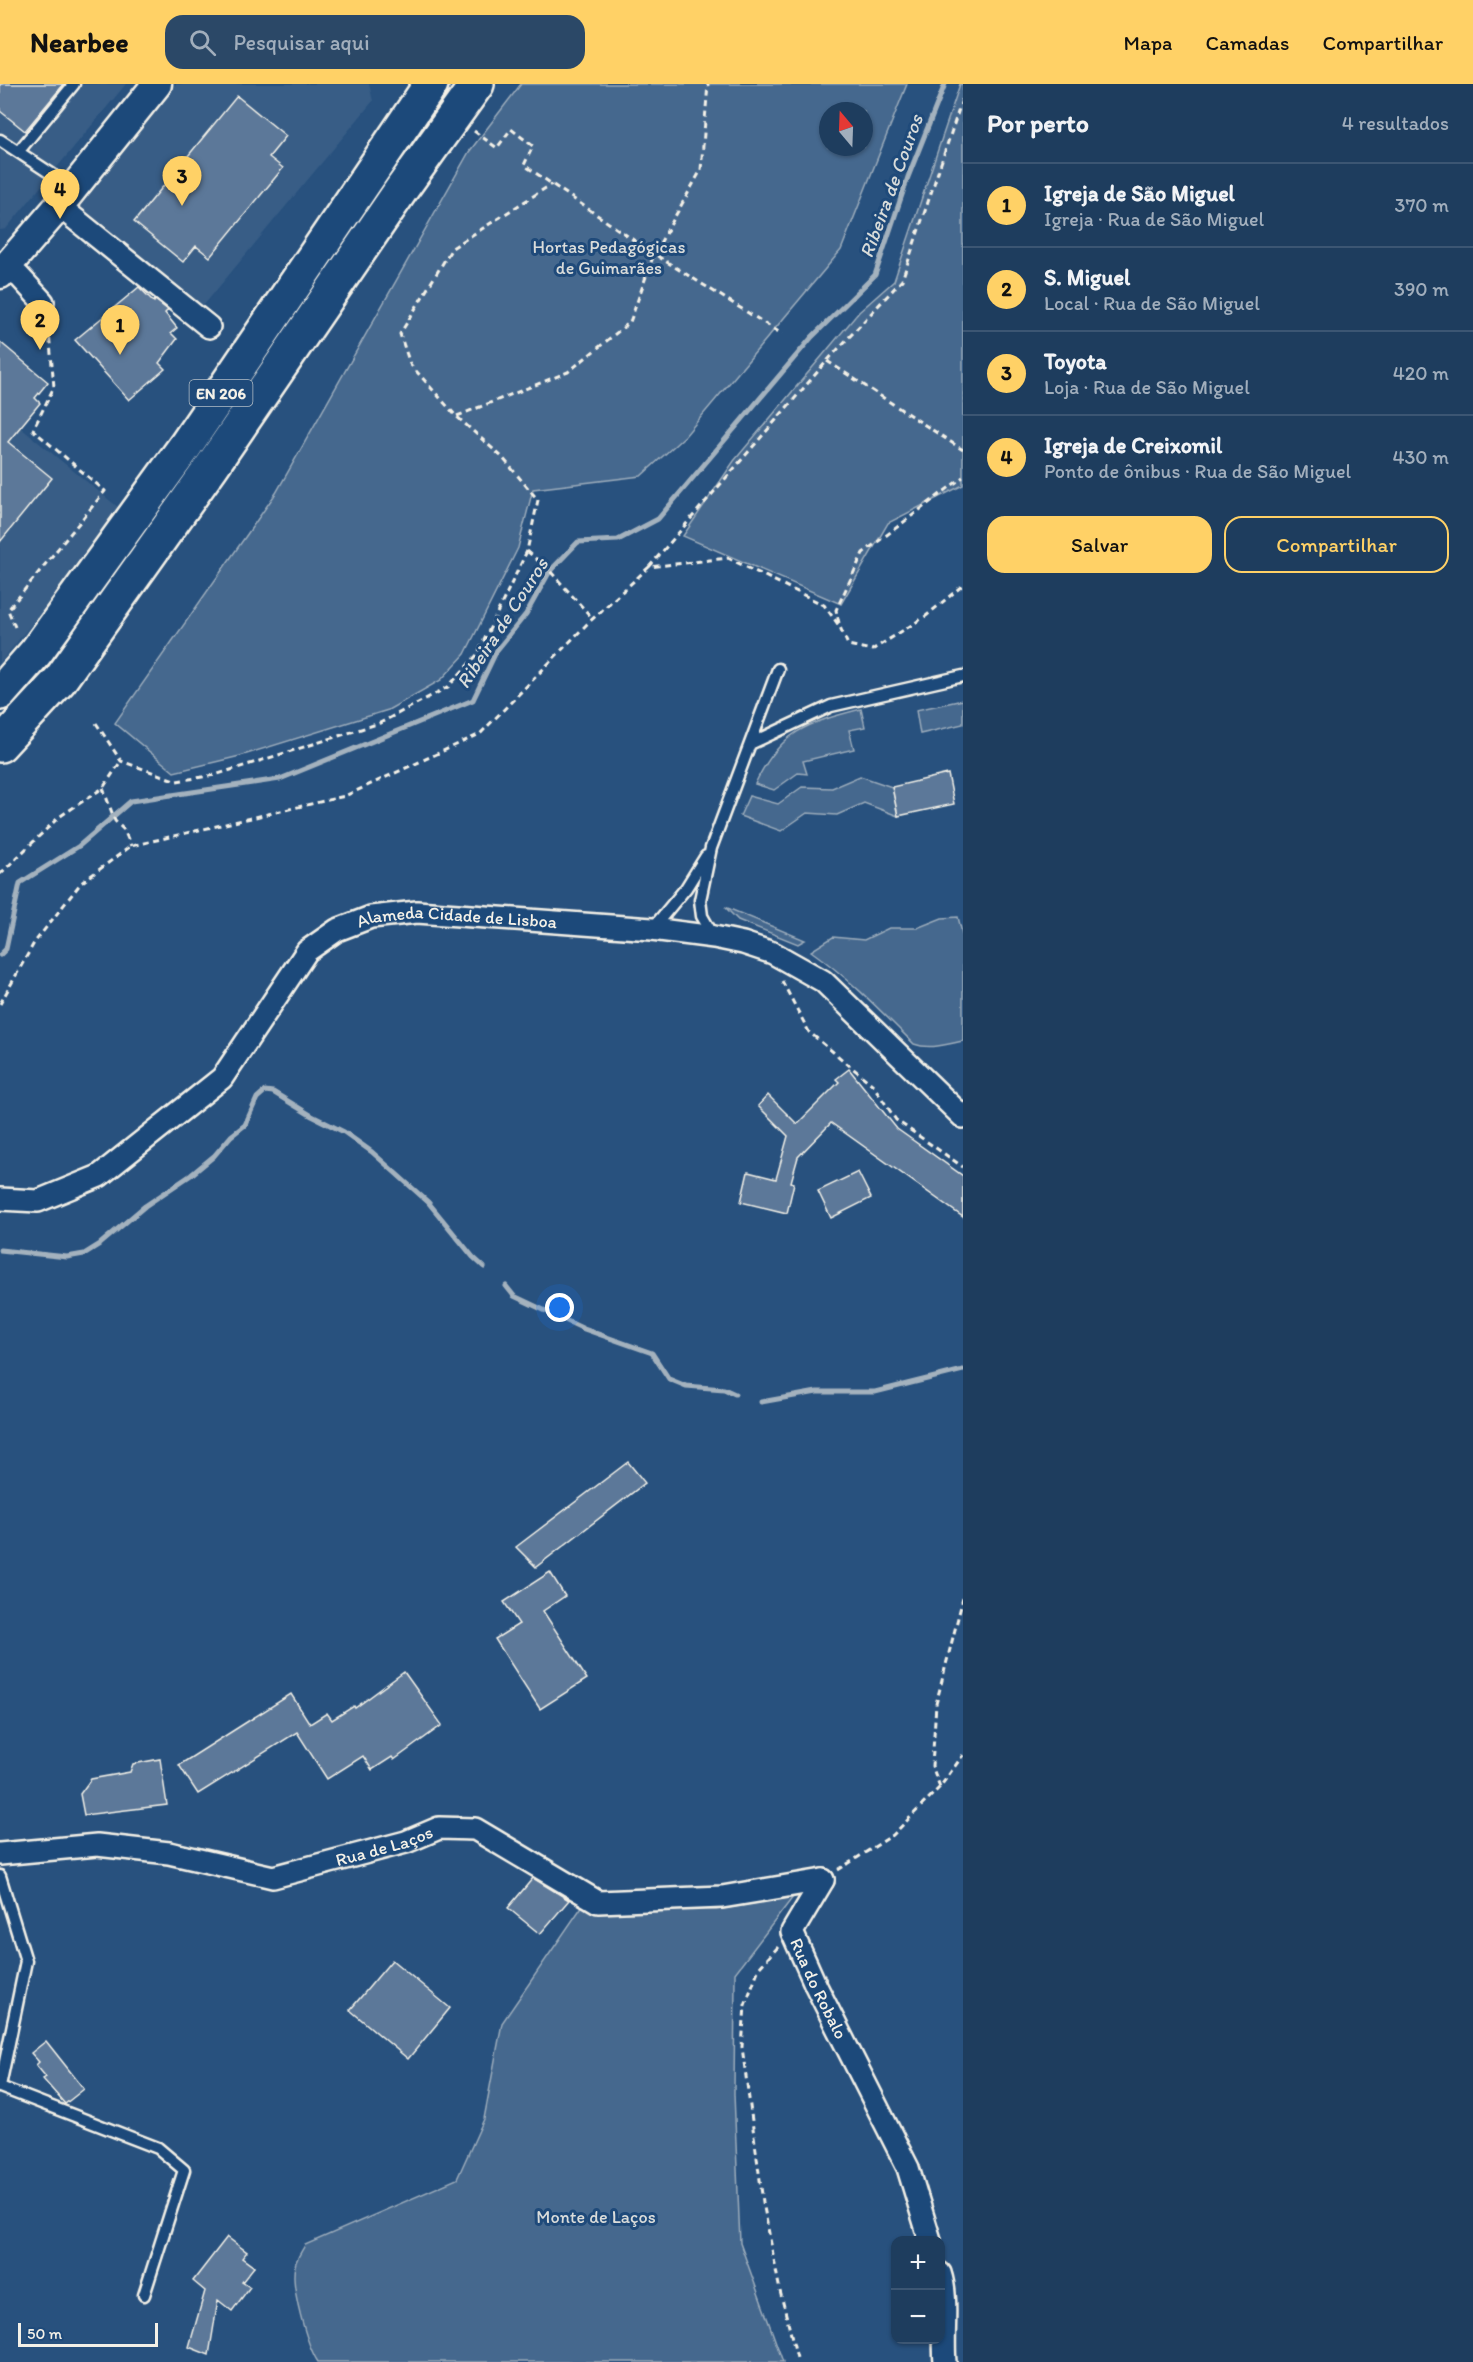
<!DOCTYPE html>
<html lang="pt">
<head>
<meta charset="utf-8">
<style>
  body { margin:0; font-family:Itim,sans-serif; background:#2b4867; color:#f1f3f6 }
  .controls { position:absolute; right:18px; bottom:18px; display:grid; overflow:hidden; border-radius:12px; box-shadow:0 2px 4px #0004 }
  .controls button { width:54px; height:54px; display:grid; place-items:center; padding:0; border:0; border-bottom:2px solid #3c5673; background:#1e3d5e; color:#f1f3f6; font:30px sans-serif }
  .compass { position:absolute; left:819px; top:18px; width:54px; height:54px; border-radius:50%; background:#1e3d5e; box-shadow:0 2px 4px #0004; rotate:341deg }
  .scale { position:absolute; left:18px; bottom:15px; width:140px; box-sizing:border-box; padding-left:6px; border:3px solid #f4f1e8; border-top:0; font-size:16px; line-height:21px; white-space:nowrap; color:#f4f1e8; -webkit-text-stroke:4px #1f4a7a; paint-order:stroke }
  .you { position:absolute; left:560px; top:1224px; width:21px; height:21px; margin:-15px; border:4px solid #fff; border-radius:50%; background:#1a73e8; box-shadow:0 0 0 9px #1a73e833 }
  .badge { display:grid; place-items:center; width:39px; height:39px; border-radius:50%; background:#ffd166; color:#111; font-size:20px; font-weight:700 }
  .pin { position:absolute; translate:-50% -50px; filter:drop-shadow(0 2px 3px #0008) }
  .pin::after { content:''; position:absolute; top:32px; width:21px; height:18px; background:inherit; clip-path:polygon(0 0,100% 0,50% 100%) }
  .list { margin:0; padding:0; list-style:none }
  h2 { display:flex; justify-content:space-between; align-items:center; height:78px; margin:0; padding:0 24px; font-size:26px }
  h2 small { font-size:20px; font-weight:400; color:#a1aebc }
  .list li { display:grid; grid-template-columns:39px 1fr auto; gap:18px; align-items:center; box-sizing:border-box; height:84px; padding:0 24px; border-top:2px solid #3c5673 }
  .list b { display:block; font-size:22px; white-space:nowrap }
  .list p { margin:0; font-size:20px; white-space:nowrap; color:#a1aebc }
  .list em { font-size:20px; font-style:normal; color:#a1aebc }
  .actions { display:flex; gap:12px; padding:18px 24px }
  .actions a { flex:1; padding:14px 0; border:2px solid #ffd166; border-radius:18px; text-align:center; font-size:21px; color:#ffd166 }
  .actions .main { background:#ffd166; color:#111 }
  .icon { flex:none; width:33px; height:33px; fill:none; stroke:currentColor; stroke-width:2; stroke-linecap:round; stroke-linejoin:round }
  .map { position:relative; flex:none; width:963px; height:2278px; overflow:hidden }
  header { display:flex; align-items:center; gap:36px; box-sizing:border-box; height:84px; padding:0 30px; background:#ffd166; color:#111 }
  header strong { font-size:28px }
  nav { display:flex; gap:33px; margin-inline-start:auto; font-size:21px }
  .search { width:420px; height:54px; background:#2b4867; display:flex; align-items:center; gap:15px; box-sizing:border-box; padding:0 21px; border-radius:18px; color:#a1aebc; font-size:22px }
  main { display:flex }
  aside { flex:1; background:#1e3d5e }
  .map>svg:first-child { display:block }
</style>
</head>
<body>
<header>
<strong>Nearbee</strong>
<div class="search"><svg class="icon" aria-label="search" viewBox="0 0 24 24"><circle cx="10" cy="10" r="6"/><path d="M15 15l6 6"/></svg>Pesquisar aqui</div>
<nav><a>Mapa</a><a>Camadas</a><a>Compartilhar</a></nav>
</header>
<main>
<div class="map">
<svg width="963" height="2278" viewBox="0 0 963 2278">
  <rect width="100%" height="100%" fill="#28517e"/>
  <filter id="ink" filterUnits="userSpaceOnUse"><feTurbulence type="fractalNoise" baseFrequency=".0167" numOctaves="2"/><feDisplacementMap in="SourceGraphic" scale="12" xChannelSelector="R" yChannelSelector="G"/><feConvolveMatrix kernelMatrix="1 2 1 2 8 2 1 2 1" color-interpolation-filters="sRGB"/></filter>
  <g filter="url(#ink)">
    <path fill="#375d86" d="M0 0H126L6 145 0 146Z
      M176 0H369L373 17 199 227 75 124Z
      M0 327 119 424 65 499 0 579Z"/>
    <path fill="#45688e" stroke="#9cacbb" stroke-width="1.5" fill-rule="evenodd" d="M521 0H907L841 166 685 352 641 392 533 405 518 464 465 570 441 596 388 626 240 672 174 688 115 639 276 409 469 68ZM828 27H864V63H828Z
      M960 0H963V401L888 439 841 520 683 452 734 377 859 228 894 197Z
      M963 616V640L920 650 916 626Z
      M861 625 865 643 849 646 854 665 803 677 807 690 798 689 774 706 755 700C780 647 807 639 861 625Z
      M860 692 892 703 898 732 864 719 837 731 807 729 781 747 740 732 749 712 778 720 802 703 832 704Z
      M725 823 805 856 798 860 738 836Z
      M958 833 963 853V957C947 960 930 966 914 960 881 927 849 894 811 867L833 853 864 856 889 844H917L942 834Z
      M793 1813 735 1889 734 2010 740 2159 783 2278H318C307 2262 290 2201 295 2182 296 2175 302 2167 305 2161L457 2095 484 2035 502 1939 583 1821 716 1826Z"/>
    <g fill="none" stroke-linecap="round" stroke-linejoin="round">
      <path stroke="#a4b2be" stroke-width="5" d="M0 871 6 865 20 799 79 762 131 717 280 695 473 616 497 566 526 530 550 487 578 458 618 456 658 435 812 253 875 191 908 93 945 0
        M0 1166 67 1173 84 1170 100 1160 145 1122 191 1091 214 1072 231 1052 245 1041 257 1014 265 1007 273 1008 312 1032 344 1048 372 1068 428 1118 473 1173 484 1183
        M506 1202 514 1212 584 1245 652 1269 669 1295 686 1302 724 1305 735 1310
        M761 1318 817 1308H875L963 1286"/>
    </g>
    <path fill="#5b7899" stroke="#f4f1e8" stroke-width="1.5" d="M0 0H64L25 47 0 27Z
      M237 12 286 52 269 73 283 84 210 173 196 162 183 178 134 138Z
      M139 203 154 218 155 216 168 226 165 229 177 244 171 249 177 255 159 279 165 285 129 316 75 256Z
      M0 258 48 298 35 314 40 319 8 358 52 394 0 458Z
      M948 690 954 720 898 732 892 703Z
      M849 985 897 1045 963 1092V1133L831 1039 798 1073 791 1098 794 1099 787 1129 741 1118 748 1088 776 1095 788 1052 758 1022 768 1011 797 1040 839 998 836 995Z
      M858 1088 871 1114 831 1134 818 1107Z
      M628 1378 645 1399 536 1483 516 1463Z
      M550 1488 565 1512 543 1527 587 1595 540 1625 495 1555 519 1540 504 1518Z
      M404 1588 442 1641 394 1676 392 1673 372 1686 363 1672 327 1695 297 1648 198 1710 179 1681 291 1610 310 1640 327 1629 332 1636 354 1622 355 1624Z
      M160 1675 167 1721 84 1731 80 1710 91 1695 130 1688 133 1680Z
      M533 1794 569 1816 540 1850 508 1824Z
      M392 1876 450 1924 408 1975 350 1926Z
      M46 1957 84 2005 65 2020 43 1995 46 1993 36 1981 39 1978 31 1969Z
      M227 2153 247 2168 242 2174 254 2183 242 2198 250 2203 232 2227 218 2216 209 2271 189 2263 205 2207 193 2197Z"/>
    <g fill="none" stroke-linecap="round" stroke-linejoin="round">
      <g stroke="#f4f1e8" stroke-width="15">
        <path id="lane" d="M0 56 73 104
          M18 68 74 0
          M750 660 831 622 963 592
          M652 845 686 804 706 772
          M714 853 702 832 700 816 711 764 778 585
          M0 1792 26 1877 0 2002
          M0 2003 158 2064 184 2086 144 2211"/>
      </g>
      <g stroke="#f4f1e8" stroke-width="26">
        <g id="street">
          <path d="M59 122 209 243"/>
          <path d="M0 185 19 192 43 218"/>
          <path id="s1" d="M0 1115 38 1117 99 1092 222 994 307 867 337 846 371 833 417 828 652 845 714 853 743 859 773 869 823 897 963 1033"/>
          <path id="s2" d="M0 1770 97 1761 169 1769 273 1793 406 1758 439 1744 475 1745 598 1818 722 1813 823 1796"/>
          <path id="s3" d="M823 1796 792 1848 816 1902 908 2084 930 2156"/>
          <path d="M940 2189C949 2217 942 2249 945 2278"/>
        </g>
      </g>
      <g stroke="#f4f1e8" stroke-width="33">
        <path id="secondary" d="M0 190 59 122 157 0"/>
      </g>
      <g stroke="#f4f1e8" stroke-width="38">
        <path id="highway" d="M0 609 36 568 186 361 431 0
          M0 661 60 596 212 382 401 106 477 0"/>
      </g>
      <path stroke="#f4f1e8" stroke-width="3" stroke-dasharray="6 4.5" stroke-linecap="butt" d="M474 47 497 64 511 45 533 62 524 81 654 170 782 250
        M827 277 963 366
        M457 332 568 288 630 238 654 170 701 86 708 0
        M527 467 550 487 593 535
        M649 483 827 277 902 196 963 13
        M839 539 836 526 863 469 963 393
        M15 543 8 526 105 407 33 346 54 303 48 237
        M96 639 121 677 177 697 215 691 380 639 448 603 477 571 527 467 538 416 502 373 456 332 410 280 400 250 452 164 552 100
        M103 704 115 737 124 746 131 762
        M0 790 59 733 103 704 121 677
        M782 897 809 948 873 1001 896 1036 963 1083
        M0 920 34 859 81 799 131 762 345 712 480 650 587 540 649 483 728 474 824 521 840 543 848 561 872 566 926 532 963 501
        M940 1703 932 1682 936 1620 963 1514
        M838 1786 893 1751 940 1703 963 1671
        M778 1863 759 1884 745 1921 742 1963 763 2118 780 2207 798 2278"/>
      <use href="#lane" stroke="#1f4a7a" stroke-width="10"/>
      <use href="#street" stroke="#1f4a7a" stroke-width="21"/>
      <use href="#secondary" stroke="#1f4a7a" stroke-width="28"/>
      <use href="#highway" stroke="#1f4a7a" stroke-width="33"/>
    </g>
  </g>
  <g text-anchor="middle" stroke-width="6" stroke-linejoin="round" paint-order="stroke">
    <rect fill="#1f4a7a" stroke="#b4bfc7" stroke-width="1.5" x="189.5" y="296" width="63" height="26" rx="4.5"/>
    <g font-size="16" font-weight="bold" fill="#f4f1e8">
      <text x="221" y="315">EN 206</text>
    </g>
    <g font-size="18" fill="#dadcda" stroke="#1f4a7a">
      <text x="609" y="169">Hortas Pedagógicas<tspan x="609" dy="21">de Guimarães</tspan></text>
      <text x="596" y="2139">Monte de Laços</text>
    </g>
    <g font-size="18" fill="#f4f1e8" stroke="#1f4a7a">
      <text dy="6" stroke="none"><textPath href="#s1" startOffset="573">Alameda Cidade de Lisboa</textPath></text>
      <text dy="6" stroke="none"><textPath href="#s2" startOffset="392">Rua de Laços</textPath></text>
      <text dy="6" stroke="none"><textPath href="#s3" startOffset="123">Rua do Robalo</textPath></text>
    </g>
    <g font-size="20" font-style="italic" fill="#d9dcda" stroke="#1f4a7a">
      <text transform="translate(891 102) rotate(-70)" y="7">Ribeira de Couros</text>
      <text transform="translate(502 539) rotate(-57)" y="7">Ribeira de Couros</text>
    </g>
  </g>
</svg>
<div class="controls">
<button>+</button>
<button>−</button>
</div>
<svg class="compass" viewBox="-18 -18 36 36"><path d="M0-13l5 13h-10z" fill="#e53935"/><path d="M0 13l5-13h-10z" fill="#a1aebc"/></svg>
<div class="scale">50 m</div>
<div class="you"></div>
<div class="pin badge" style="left:120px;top:271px">1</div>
<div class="pin badge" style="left:40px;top:266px">2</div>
<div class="pin badge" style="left:182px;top:122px">3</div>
<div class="pin badge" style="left:60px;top:135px">4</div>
</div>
<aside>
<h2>Por perto<small>4 resultados</small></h2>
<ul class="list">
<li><span class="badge">1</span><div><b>Igreja de São Miguel</b><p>Igreja · Rua de São Miguel</p></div><em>370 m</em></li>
<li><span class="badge">2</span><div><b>S. Miguel</b><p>Local · Rua de São Miguel</p></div><em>390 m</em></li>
<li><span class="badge">3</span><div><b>Toyota</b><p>Loja · Rua de São Miguel</p></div><em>420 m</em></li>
<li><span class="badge">4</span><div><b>Igreja de Creixomil</b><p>Ponto de ônibus · Rua de São Miguel</p></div><em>430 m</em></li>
</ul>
<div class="actions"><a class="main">Salvar</a><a>Compartilhar</a></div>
</aside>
</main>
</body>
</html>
